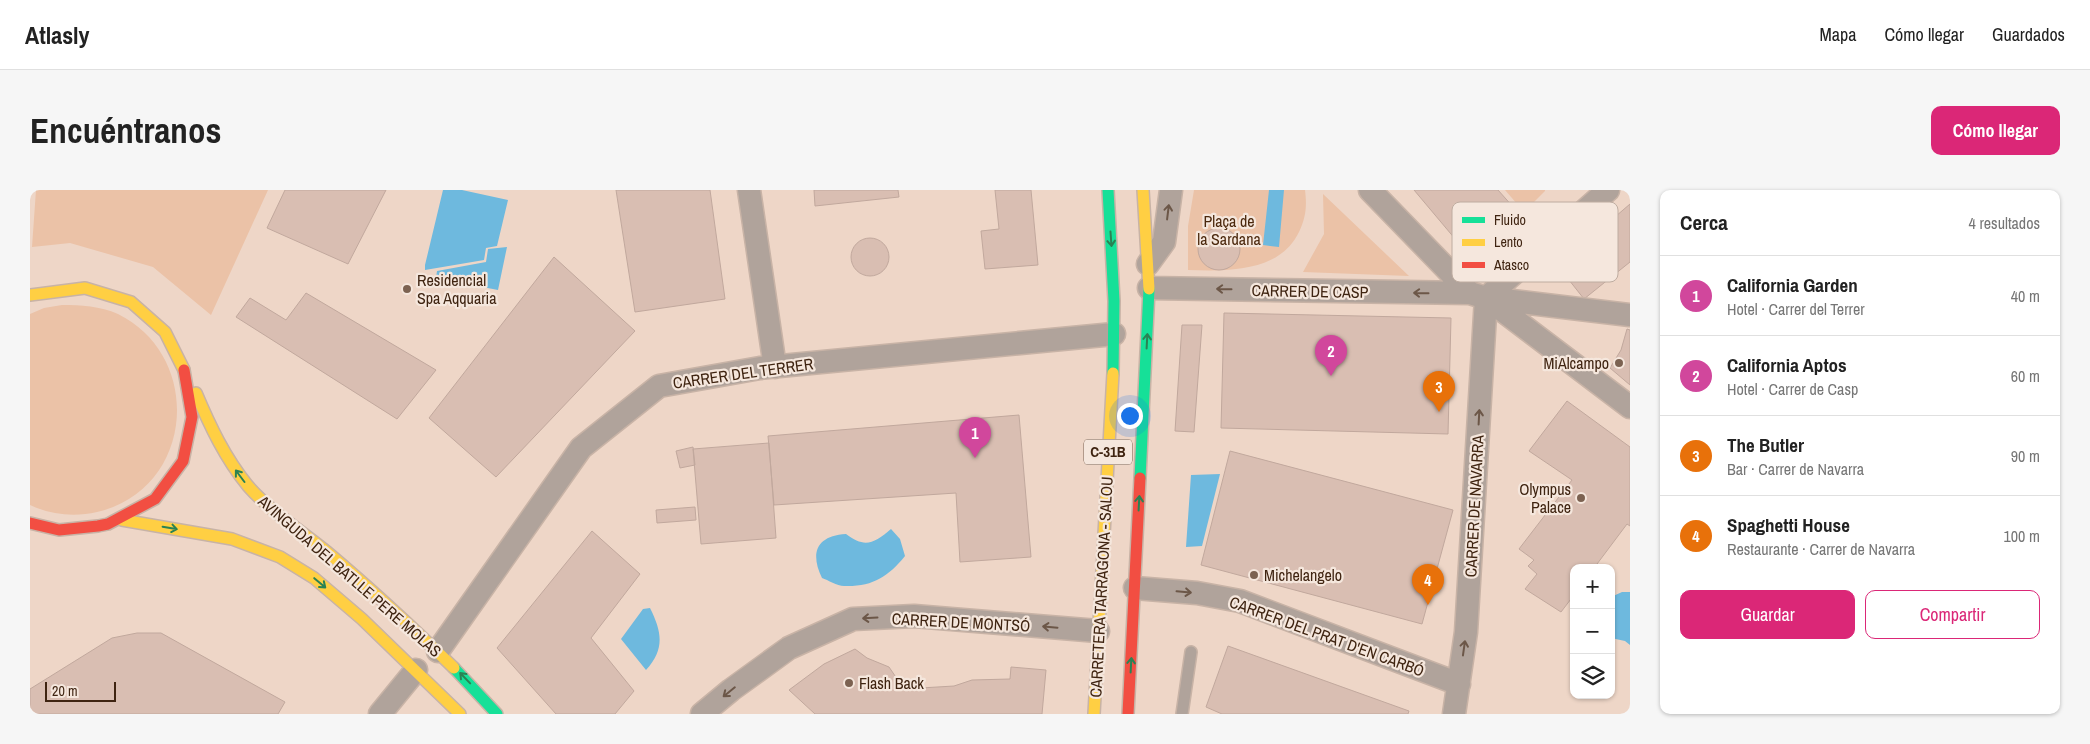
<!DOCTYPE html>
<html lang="es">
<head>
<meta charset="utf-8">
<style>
  body { margin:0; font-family:"Archivo Narrow",sans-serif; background:#f6f6f6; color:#222 }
  .controls { position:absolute; right:15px; bottom:15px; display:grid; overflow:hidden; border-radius:10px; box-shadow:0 1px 4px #0004 }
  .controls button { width:45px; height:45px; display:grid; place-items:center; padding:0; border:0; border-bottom:1px solid #e0e0e0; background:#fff; color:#222; font:25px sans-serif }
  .scale { position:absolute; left:15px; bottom:12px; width:71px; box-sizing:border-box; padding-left:5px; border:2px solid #3f2411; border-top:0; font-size:14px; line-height:18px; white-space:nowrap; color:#3f2411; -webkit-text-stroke:4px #f5e7dd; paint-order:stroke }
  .you { position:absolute; left:1099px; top:225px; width:18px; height:18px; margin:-12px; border:4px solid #fff; border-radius:50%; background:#1a73e8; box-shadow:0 0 0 8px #1a73e833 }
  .badge { display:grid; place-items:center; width:32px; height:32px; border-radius:50%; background:#db2777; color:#fff; font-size:16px; font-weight:700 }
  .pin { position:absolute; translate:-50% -41px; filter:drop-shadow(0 1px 2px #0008) }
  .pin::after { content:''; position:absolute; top:26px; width:18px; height:15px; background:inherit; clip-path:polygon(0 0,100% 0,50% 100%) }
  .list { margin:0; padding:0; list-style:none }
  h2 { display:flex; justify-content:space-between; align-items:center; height:65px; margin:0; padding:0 20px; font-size:21px }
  h2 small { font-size:16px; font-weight:400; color:#767676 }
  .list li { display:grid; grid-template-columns:32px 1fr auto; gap:15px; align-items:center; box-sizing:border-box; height:80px; padding:0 20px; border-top:1px solid #e0e0e0 }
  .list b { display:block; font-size:19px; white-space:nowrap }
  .list p { margin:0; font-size:16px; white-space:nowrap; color:#767676 }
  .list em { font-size:16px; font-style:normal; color:#767676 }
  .actions { display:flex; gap:10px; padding:15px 20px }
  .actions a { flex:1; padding:11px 0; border:1px solid #db2777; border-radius:10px; text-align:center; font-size:18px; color:#db2777 }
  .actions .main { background:#db2777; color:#fff }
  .icon { flex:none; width:28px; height:28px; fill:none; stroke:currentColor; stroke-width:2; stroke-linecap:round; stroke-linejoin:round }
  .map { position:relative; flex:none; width:1600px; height:524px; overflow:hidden; border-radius:10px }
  header { display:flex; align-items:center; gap:30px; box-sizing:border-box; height:70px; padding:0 25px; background:#fff; border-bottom:1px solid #e0e0e0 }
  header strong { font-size:24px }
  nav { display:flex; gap:28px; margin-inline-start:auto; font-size:18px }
  .intro { display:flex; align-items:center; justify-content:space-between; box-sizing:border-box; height:120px; padding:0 30px }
  h1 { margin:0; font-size:35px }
  .button { padding:12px 22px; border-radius:10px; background:#db2777; color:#fff; font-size:18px; font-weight:700 }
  main { display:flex; gap:30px; padding:0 30px }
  aside { flex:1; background:#fff; border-radius:10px; box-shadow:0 1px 4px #0004 }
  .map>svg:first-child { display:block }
</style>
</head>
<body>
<header>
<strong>Atlasly</strong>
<nav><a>Mapa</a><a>Cómo llegar</a><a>Guardados</a></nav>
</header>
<div class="intro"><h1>Encuéntranos</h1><a class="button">Cómo llegar</a></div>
<main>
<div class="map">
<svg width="1600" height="524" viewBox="0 0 1600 524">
  <rect width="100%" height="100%" fill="#eed6c7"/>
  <path fill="#ebc2a7" d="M6 0H238L181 125 123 77 40 53 2 57Z
    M1164 0H1275C1277 16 1276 27 1269 42 1249 83 1197 81 1158 80V36Z
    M1475 0H1515V1L1494 22Z
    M1293 4 1379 86 1273 82 1294 44Z
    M32 115C51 115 70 116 88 124 175 167 164 300 67 322 45 327 21 325 0 315V124L14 118Z"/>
  <path fill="#6eb9de" d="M413 0H432L478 10 467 56 456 58 454 70 395 80V75Z
    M1239 0H1254L1249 57 1233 55Z
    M477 57 468 100 406 88 407 81 456 72 458 59Z
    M1190 284 1172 356 1156 357 1161 285Z
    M861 339 870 349 875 366C858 387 842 397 814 396 807 396 798 390 792 388 780 363 786 346 816 344 834 358 844 354 861 339Z
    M1592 402H1600V455L1595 451 1581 448V407Z
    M620 418C632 442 635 459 616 480L591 449 613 419Z"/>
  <path fill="#d9beb2" stroke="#c1a89d" d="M255 0H356L318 74 237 38Z
    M586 0H680L695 109 605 122Z
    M784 0H868L869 7 785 16Z
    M965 0H1001L1008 75 955 79 951 41 969 39Z
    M1384 0H1468L1492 27 1442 69Z
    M1600 14V72L1554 109 1528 76Z
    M1168 59a21 21 0 1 1 42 0a21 21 0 1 1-42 0Z
    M821 67a19 19 0 1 1 38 0a19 19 0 1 1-38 0Z
    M524 67 605 141 466 287 399 228Z
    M276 103 406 180 367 229 206 127 220 108 256 130Z
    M1194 123 1421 128 1418 244 1191 238Z
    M1152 135H1172L1164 242 1145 241Z
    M1597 139 1600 140V195L1580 178 1591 160Z
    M1537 211 1600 257V336L1597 334 1564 378H1544V405L1531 422 1495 399 1507 384 1498 376 1504 370 1489 359 1542 290 1499 261Z
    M989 225 1001 367 930 372 926 303 744 315 738 246Z
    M739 253 746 348 671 354 663 259Z
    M663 257 665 275 650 278 646 261Z
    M1200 261 1423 320 1392 434 1171 375Z
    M665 317 666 330 627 333 626 320Z
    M562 341 610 384 561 448 604 501 585 524H526L467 458Z
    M107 443H131L255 512 248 524H0V499L82 448Z
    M1198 456 1379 521 1378 524H1192L1176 517Z
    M825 459 837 468 859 477 874 499 924 496 942 490 980 489 981 477 1016 480 1012 524H785L759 500 794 474Z"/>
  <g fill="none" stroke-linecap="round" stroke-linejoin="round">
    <g stroke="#c8b3a6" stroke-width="14">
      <path id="lane" d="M1152 524 1161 462"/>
    </g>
    <g stroke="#c8b3a6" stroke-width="25">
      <path id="street" d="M719 0 745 177
        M1340 0 1440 103 1456 108 1600 217
        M1118 74 1134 52 1141 0
        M1119 98 1440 103
        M1456 108 1578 0
        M1457 108 1600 125
        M1105 398 1167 403 1210 411 1429 494
        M408 461 551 258 629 196 730 178 1084 144
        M350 524 386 480
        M672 524 701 500 759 458 823 429 884 426 1068 441
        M1424 524 1436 442 1456 108"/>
    </g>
    <g stroke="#c8b3a6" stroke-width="14">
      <path id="fast" d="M1078 0 1084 111 1083 183
        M1110 288 1119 99
        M424 478 467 524"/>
    </g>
    <g stroke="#c8b3a6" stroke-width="14">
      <path id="slow" d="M1113 0 1119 99
        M0 105 55 98 101 112 135 142 154 180
        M166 203C180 236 195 268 218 296 241 322 270 340 297 362 341 399 383 438 424 478
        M92 330 202 349 250 367 284 388 332 429 430 524
        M1064 524 1083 183"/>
    </g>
    <g stroke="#c8b3a6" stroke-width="14">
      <path id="jam" d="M0 333 29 340 68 336 78 334 125 309 153 271 162 227 154 180
        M1098 524 1110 288"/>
    </g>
    <use href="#lane" stroke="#b0a39b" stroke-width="11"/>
    <use href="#street" stroke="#b0a39b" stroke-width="22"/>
    <use href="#fast" stroke="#16e098" stroke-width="11"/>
    <use href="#slow" stroke="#ffcf43" stroke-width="11"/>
    <use href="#jam" stroke="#f24e42" stroke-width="11"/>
  </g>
  <defs><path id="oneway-shaft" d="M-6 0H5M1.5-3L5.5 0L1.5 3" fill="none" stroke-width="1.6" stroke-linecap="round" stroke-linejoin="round" transform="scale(1.25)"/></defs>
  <g stroke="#6c5748">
    <use href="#oneway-shaft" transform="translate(1138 22) rotate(-83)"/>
    <use href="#oneway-shaft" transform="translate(1194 99) rotate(-179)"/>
    <use href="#oneway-shaft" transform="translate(1391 103) rotate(-179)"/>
    <use href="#oneway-shaft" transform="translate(1449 227) rotate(-87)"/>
    <use href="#oneway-shaft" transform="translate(1154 402) rotate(5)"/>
    <use href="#oneway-shaft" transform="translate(840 428) rotate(177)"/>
    <use href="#oneway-shaft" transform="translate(1020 437) rotate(-175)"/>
    <use href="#oneway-shaft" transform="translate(1434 458) rotate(-82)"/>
    <use href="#oneway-shaft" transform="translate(699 502) rotate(141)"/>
  </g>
  <g stroke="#2a8254">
    <use href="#oneway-shaft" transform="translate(1081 49) rotate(86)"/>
    <use href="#oneway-shaft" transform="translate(1117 151) rotate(-87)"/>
    <use href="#oneway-shaft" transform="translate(210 286) rotate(-127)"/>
    <use href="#oneway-shaft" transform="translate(1109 313) rotate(-87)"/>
    <use href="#oneway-shaft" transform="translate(140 338) rotate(10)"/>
    <use href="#oneway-shaft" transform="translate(290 393) rotate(40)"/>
    <use href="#oneway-shaft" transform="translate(1101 475) rotate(-87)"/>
    <use href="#oneway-shaft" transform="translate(435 488) rotate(-134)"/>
  </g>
  <g fill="#7c6251" stroke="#f5e7dd" stroke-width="2">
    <circle cx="377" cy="99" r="5"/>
    <circle cx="1589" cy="173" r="5"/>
    <circle cx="1551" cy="308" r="5"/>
    <circle cx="1224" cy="385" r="5"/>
    <circle cx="819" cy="493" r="5"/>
  </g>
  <g text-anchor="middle" stroke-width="4.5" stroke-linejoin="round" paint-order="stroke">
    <rect fill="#f5e7dd" stroke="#765e4e" stroke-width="1" x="1054" y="249.5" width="48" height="25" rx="4"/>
    <g font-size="15" font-weight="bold" fill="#3f2411">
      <text x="1078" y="267">C-31B</text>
    </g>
    <g font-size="16" fill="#4b280d" stroke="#f5e7dd">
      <text x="1199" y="37">Plaça de<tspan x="1199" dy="18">la Sardana</tspan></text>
    </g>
    <g font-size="16" fill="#3f2411" stroke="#f5e7dd" text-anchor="start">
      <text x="387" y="96">Residencial<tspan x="387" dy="18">Spa Aqquaria</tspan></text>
      <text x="1579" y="179" text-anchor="end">MiAlcampo</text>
      <text x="1541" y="305" text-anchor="end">Olympus<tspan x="1541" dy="18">Palace</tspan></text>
      <text x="1234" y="391">Michelangelo</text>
      <text x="829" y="499">Flash Back</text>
    </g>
    <g font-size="16" fill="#3f2411" stroke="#f5e7dd">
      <text transform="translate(1280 101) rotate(1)" y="6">CARRER DE CASP</text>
      <text transform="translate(713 183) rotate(-8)" y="6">CARRER DEL TERRER</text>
      <text transform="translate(1444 316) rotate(-87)" y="6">CARRER DE NAVARRA</text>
      <text transform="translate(320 386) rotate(41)" y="6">AVINGUDA DEL BATLLE PERE MOLAS</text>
      <text transform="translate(1071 397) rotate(-87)" y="6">CARRETERA TARRAGONA - SALOU</text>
      <text transform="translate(931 432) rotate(3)" y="6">CARRER DE MONTSÓ</text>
      <text transform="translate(1297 446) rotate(20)" y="6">CARRER DEL PRAT D'EN CARBÓ</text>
    </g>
  </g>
  <rect x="1422" y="12" width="166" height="80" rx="8" fill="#f5e7dd" stroke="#beaca0" stroke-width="1"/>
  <rect x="1432" y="27" width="23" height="6" fill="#16e098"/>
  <rect x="1432" y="49" width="23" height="7" fill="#ffcf43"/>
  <rect x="1432" y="72" width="23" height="6" fill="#f24e42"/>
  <g font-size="14" fill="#3f2411">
    <text x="1464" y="35">Fluido</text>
    <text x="1464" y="57">Lento</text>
    <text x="1464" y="80">Atasco</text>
  </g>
</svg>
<div class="controls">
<button>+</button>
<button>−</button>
<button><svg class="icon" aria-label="layers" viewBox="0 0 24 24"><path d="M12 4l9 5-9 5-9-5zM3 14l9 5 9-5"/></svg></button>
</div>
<div class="scale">20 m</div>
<div class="you"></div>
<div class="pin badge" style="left:945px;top:268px;background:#d1479c">1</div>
<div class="pin badge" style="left:1301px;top:186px;background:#d1479c">2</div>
<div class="pin badge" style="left:1409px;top:222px;background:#e8710a">3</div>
<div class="pin badge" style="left:1398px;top:415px;background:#e8710a">4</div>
</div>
<aside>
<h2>Cerca<small>4 resultados</small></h2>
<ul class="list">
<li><span class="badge" style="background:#d1479c">1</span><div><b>California Garden</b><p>Hotel · Carrer del Terrer</p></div><em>40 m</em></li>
<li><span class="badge" style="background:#d1479c">2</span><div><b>California Aptos</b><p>Hotel · Carrer de Casp</p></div><em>60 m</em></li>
<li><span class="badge" style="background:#e8710a">3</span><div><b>The Butler</b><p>Bar · Carrer de Navarra</p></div><em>90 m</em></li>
<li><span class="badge" style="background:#e8710a">4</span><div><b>Spaghetti House</b><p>Restaurante · Carrer de Navarra</p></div><em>100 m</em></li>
</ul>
<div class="actions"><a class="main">Guardar</a><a>Compartir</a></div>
</aside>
</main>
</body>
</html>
